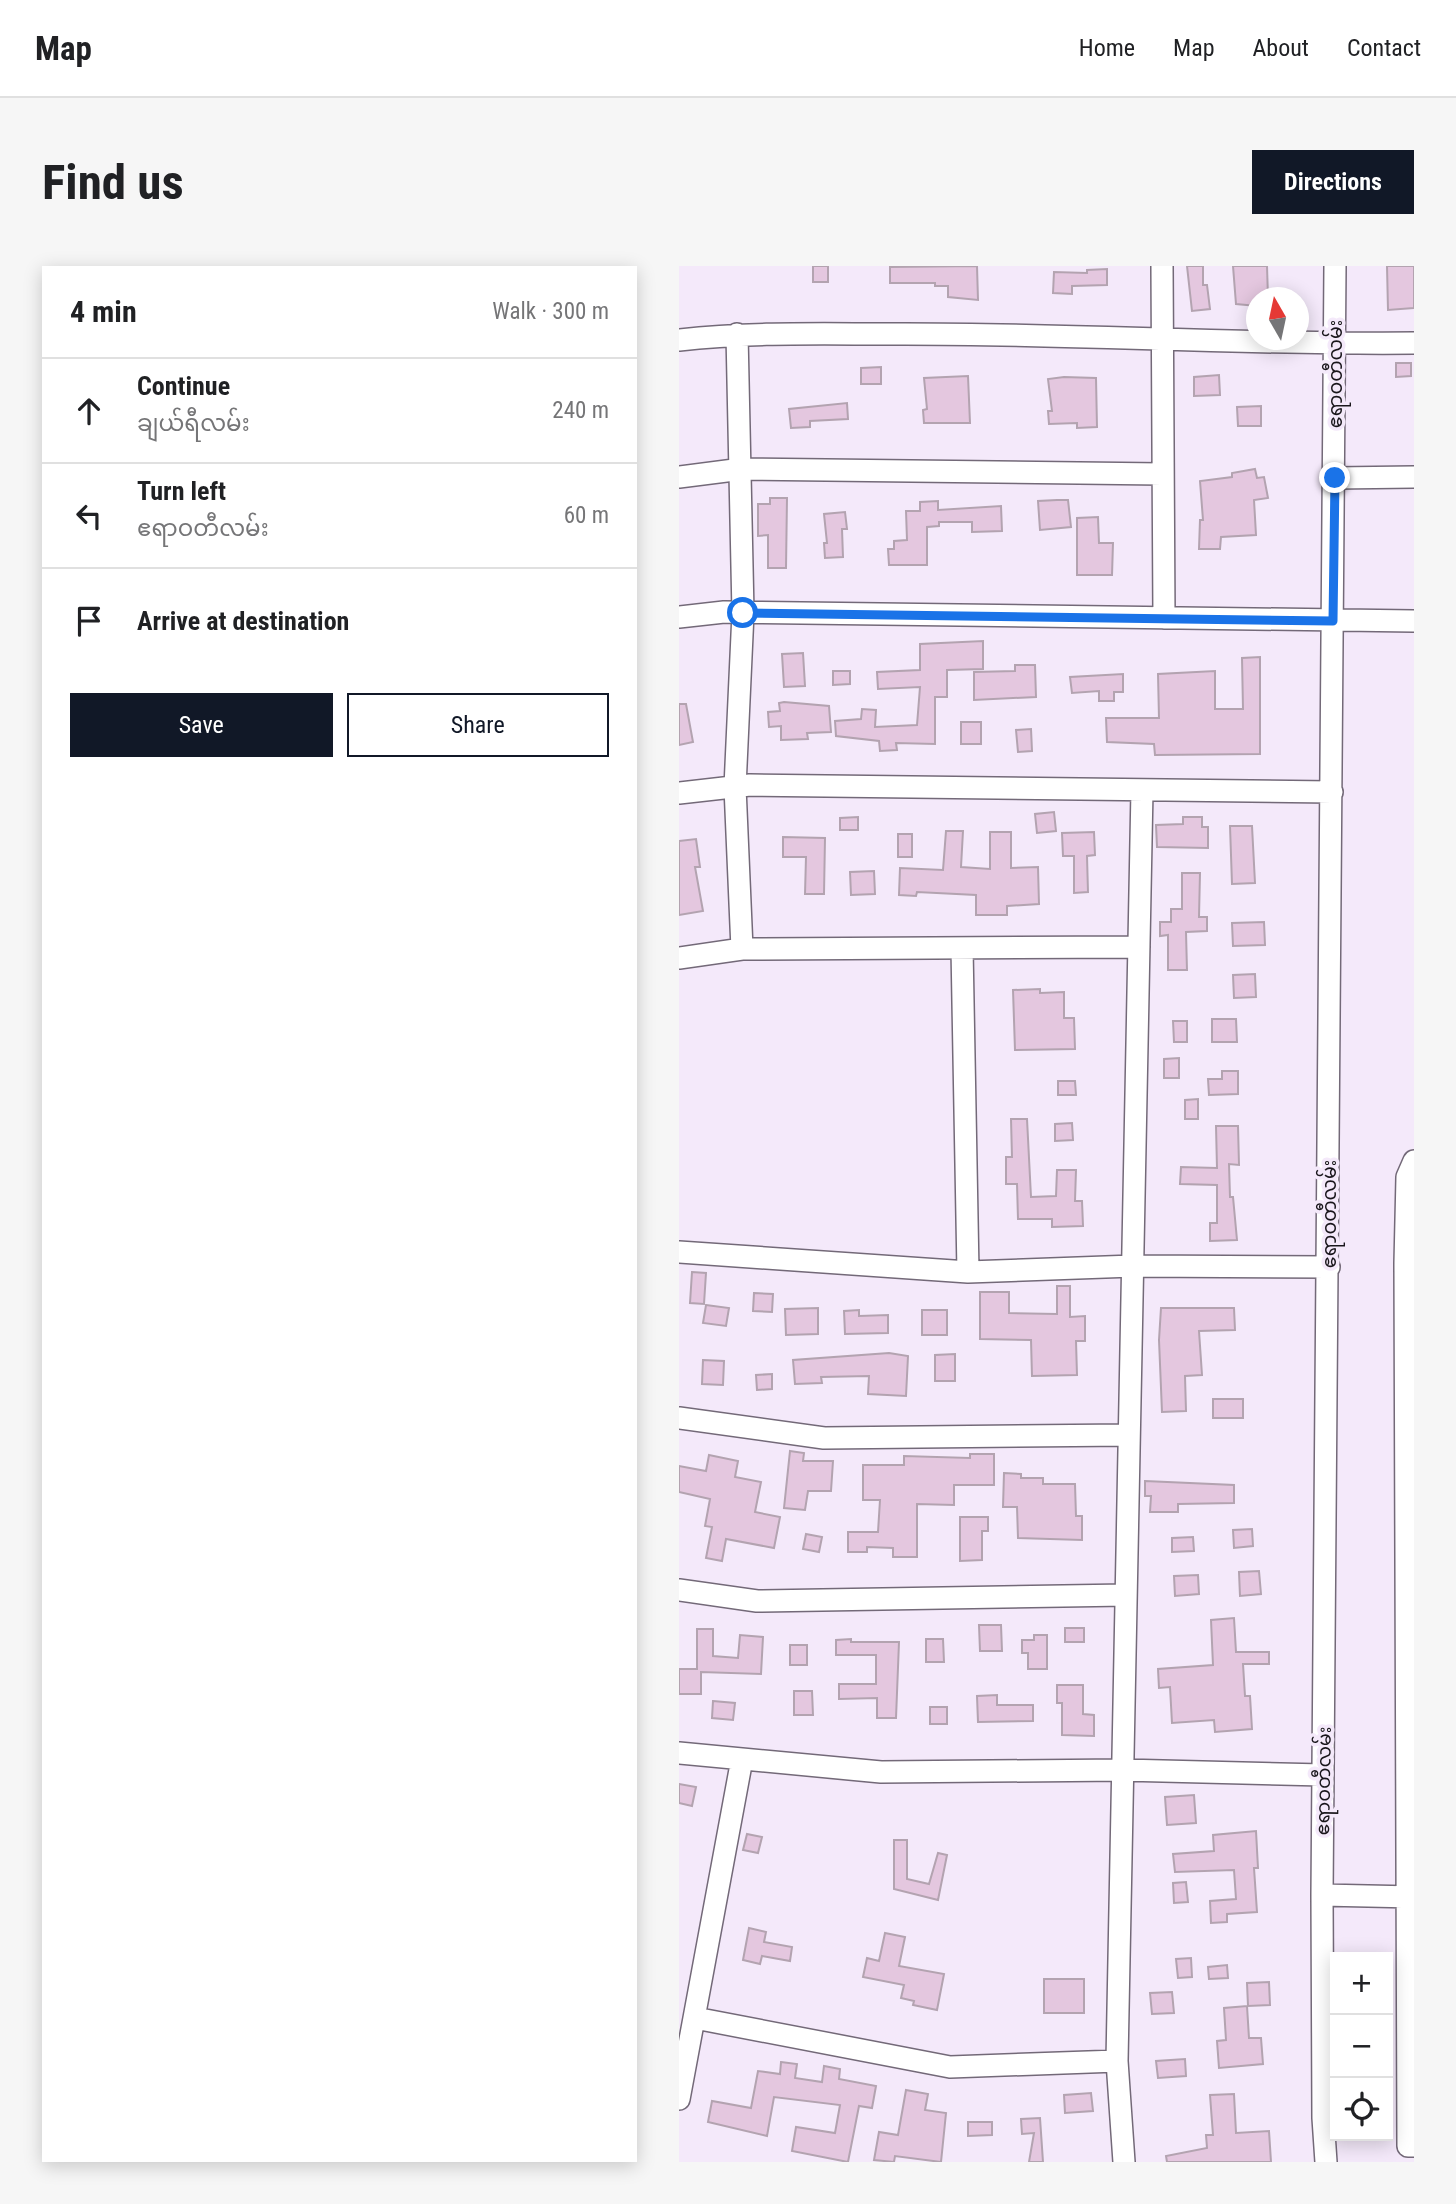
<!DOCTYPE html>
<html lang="en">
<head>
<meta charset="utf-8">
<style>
  body { margin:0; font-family:"Roboto Condensed","Noto Sans Myanmar",sans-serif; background:#f6f6f6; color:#202124 }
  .controls { position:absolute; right:21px; bottom:21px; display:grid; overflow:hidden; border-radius:0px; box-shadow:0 4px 18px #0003 }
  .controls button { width:63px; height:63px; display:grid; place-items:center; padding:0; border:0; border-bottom:2px solid #e0e0e0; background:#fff; color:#202124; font:35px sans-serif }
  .compass { position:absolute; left:567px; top:21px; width:63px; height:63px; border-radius:50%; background:#fff; box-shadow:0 4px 18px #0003; rotate:351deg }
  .stop { position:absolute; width:21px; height:21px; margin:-16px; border:5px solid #1a73e8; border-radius:50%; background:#fff }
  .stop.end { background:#1a73e8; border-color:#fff; box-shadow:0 2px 7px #0008 }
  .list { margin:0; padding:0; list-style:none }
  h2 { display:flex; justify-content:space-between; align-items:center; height:91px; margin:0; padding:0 28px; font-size:30px }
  h2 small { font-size:23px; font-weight:400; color:#757577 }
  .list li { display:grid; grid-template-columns:46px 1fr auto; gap:21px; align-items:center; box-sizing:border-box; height:105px; padding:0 28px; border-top:2px solid #e0e0e0 }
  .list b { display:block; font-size:26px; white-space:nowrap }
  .list p { margin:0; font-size:23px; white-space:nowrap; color:#757577 }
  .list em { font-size:23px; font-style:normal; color:#757577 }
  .actions { display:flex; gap:14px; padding:21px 28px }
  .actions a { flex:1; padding:16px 0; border:2px solid #111827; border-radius:0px; text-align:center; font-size:24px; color:#111827 }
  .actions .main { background:#111827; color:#fff }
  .icon { flex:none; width:38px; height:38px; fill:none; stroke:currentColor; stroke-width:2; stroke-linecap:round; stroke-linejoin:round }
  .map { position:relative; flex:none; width:735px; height:1896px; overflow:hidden; border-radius:0px }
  header { display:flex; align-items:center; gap:42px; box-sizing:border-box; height:98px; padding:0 35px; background:#fff; border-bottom:2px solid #e0e0e0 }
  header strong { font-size:33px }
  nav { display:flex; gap:38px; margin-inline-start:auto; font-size:24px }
  .intro { display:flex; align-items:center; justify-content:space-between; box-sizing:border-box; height:168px; padding:0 42px }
  h1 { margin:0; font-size:49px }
  .button { padding:18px 32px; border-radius:0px; background:#111827; color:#fff; font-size:24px; font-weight:700 }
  main { display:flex; gap:42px; padding:0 42px }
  aside { flex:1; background:#fff; border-radius:0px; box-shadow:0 4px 18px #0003 }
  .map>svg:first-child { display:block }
</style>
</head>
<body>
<header>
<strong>Map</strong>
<nav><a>Home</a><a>Map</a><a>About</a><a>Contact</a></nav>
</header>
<div class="intro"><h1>Find us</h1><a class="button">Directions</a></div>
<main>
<aside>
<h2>4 min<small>Walk · 300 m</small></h2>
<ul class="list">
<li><svg class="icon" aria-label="ahead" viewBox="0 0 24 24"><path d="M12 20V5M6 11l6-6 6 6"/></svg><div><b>Continue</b><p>ချယ်ရီလမ်း</p></div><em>240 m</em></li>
<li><svg class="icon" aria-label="left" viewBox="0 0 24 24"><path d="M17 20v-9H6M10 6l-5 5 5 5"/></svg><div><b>Turn left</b><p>ဧရာဝတီလမ်း</p></div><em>60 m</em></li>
<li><svg class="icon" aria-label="arrive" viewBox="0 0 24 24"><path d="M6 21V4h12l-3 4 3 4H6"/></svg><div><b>Arrive at destination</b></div></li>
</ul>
<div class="actions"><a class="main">Save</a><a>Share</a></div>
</aside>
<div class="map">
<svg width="735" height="1896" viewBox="0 0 735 1896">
  <rect width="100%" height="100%" fill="#f4e9fa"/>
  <path fill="#e4c7df" stroke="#b3a3b0" stroke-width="2" d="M134 0H149V16H134Z
    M298 0 299 34 269 31V20H256V17H211V1Z
    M508 0H524V19H528L531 43 513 45Z
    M554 0H588L589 32H578V40L557 38Z
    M708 0H735V42L709 44Z
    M428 3V19L393 20V28L374 27 375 6 408 7V4Z
    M717 97H732V110L717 111Z
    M202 101V118H182V102Z
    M540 109 541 129 515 130V111Z
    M289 110 291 157H245L244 144 248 143 245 112Z
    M385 111 417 112 418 161 398 162V157L370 158 369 145H373L369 113Z
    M168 137 169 153 131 155V161L112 162 110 143Z
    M582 140V160H559L558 141Z
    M576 203 578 212 585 211 589 232 575 234 577 269 542 271 541 283H520L521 254H524L521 215 553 211V207Z
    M91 232H108L107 302H89V269L79 270V238H91Z
    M378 234H389L392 261 361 264 359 235Z
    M259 235V244L322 240 323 265 293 266V256H260V260L248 261V299H210L209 283H215V275L228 274 227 245H241V236Z
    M166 246 168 263H163L164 291 146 292 145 277H148L145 248Z
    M419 251 420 277H434L433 309H398V252Z
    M304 375V403L268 404V431H256V478L217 477 218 484 201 485 200 475 157 470 156 455 182 453 183 443 197 444 196 461 238 459 241 421 199 423 198 406 241 404V378Z
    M124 387 126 420 105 421 103 388Z
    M581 391V488L476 489 475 478 428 476 427 452H480L479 408 536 405V443H564L563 392Z
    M336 399H356L357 431 295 434V406L336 405Z
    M154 405H171V418L154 419Z
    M444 408V426H435V435H420V425L393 427 391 411Z
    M105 436 150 440 152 466 128 467 129 473 102 474V460L90 461 89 446 101 445 100 437Z
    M0 438H7L14 476 0 479Z
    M282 456H302V478H282Z
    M352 463 353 485 339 486 337 464Z
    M375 546 377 565 358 567 356 548Z
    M179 551V564H161V552Z
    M504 551H523V561H529V582L478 581 477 559 504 558Z
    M551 560H573L576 617 553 618Z
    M267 565H284L282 601 311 603V566H332V602L359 601 360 638 328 640V649H297V629L238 626 237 630 220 629 221 602 264 604Z
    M415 566 416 589 408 590 409 626 395 627V590H384L383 567Z
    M219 568H233V591H219Z
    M104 571 146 572 145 628H126L127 591H104Z
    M17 573 21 601H16L24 645 0 649V575Z
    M195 605 196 628 172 629 171 606Z
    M503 607H521L520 651H528V665L507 666 508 704H489V669L481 670V656H492V643H503Z
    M585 656 586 679 554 680 553 657Z
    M576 708 577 731 555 732 554 709Z
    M361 723V727L385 726V752H395L396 783 336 784 334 724Z
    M533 753H557L558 776H533Z
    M494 755H508V776H495Z
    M500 792V812H485V793Z
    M543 805H559V828L530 829 529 813H543Z
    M379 815H396L397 829H379Z
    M519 833V853H506V834Z
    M332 853H348L352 931 377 930 378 904H397L396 935H403L404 960 373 961V953H339L338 918H327V891H333Z
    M393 857 394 874 376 875V858Z
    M537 860H559L560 899 550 898 551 931H554L558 974 531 975V957H538V919L501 918 502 901 538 902Z
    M13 1006 27 1007 25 1038 11 1037Z
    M378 1020H391V1051L406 1050V1075H397L398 1109 353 1110 352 1074 301 1073V1026H330V1047L378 1048Z
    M75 1027 94 1028 93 1046 74 1045Z
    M27 1039 50 1042 47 1060 24 1057Z
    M139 1042V1068L107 1069 106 1043Z
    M482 1042H555L556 1064 520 1065 523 1109 506 1110 507 1145 483 1146 480 1074Z
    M180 1044V1050L209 1049V1067L166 1068 165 1045Z
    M243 1044H268V1069H243Z
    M210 1087 229 1090 227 1130 189 1128 190 1110 142 1111 143 1117 116 1118 114 1094Z
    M276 1088V1115H256V1089Z
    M24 1094 45 1095 44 1119 23 1118Z
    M93 1108V1123L78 1124 77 1109Z
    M534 1133H564V1152H534Z
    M111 1185 125 1187 124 1195H154L152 1225H129L126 1244 105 1242Z
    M291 1188H315V1219H275V1239L238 1238V1291H214V1282L188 1281V1286H169V1266H199L201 1234H184V1199H225V1190L291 1192Z
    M30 1189 59 1195 56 1211 82 1216 76 1246 101 1251 95 1282 47 1273 43 1295 27 1292 33 1261 26 1260 31 1233 0 1226V1200L27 1205Z
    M325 1207 342 1208V1212H364V1218H396L397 1250H403V1274L339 1272 338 1241H324Z
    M466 1215 555 1219V1237L499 1238V1246H471L472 1230H466Z
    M281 1251H309V1265H303V1294L281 1295Z
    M573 1263 574 1280 555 1282 554 1264Z
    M127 1268 143 1271 140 1286 124 1283Z
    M514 1271 515 1285 493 1286V1272Z
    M580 1305 582 1328 561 1330 560 1306Z
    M519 1309 520 1328 496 1330 495 1310Z
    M555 1352 557 1386H590V1398H564L566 1430H571L573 1463 536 1466 535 1454 493 1457 491 1421 480 1422 479 1403 534 1399 532 1354Z
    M300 1359H322L323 1385H301Z
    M386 1362H405V1376H386Z
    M18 1363H34V1390L59 1392 61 1369 84 1371 82 1408 22 1406V1428H0V1403H18Z
    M355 1369H368V1403H349V1387H343V1374H355Z
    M172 1373V1376H220L217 1452H198V1432L160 1433V1418H197V1389H157V1374Z
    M247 1373H264L265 1396H247Z
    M111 1379H128V1399H111Z
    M378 1419H404V1448L415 1449V1470L383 1469V1437H378Z
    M115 1425H133L134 1449H115Z
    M318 1429V1439H354V1455L299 1456 298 1430Z
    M34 1435 56 1437 54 1454 33 1452Z
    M251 1441H268V1458H251Z
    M0 1518 17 1521 13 1540 0 1537Z
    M515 1529 517 1557 488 1559 486 1531Z
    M577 1565 579 1602H575L578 1646 548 1648V1656L532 1657 531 1635 557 1633 555 1604 496 1606 494 1588 535 1585 534 1569Z
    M68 1568 83 1571 79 1587 64 1584Z
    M215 1574H228V1613L250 1618 259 1587 268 1589 259 1634 215 1623Z
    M507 1616 509 1636 495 1637 494 1617Z
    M70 1662 87 1666 85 1676 113 1681 111 1695 83 1690 81 1698 64 1694Z
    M206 1667 226 1671 220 1700 265 1708 258 1744 234 1739 235 1735 222 1732 225 1719 184 1711 188 1692 200 1695Z
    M512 1692 513 1711 499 1712 497 1693Z
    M548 1699 549 1712 530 1713 529 1701Z
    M365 1713H405V1747H365Z
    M590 1716 591 1739 569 1740 568 1717Z
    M493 1726 495 1747 473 1748 471 1727Z
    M568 1740 570 1772H582L584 1798 540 1802 538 1775 547 1774 545 1742Z
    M506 1793 507 1810 479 1812 477 1795Z
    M102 1796 118 1798 116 1812 143 1816 145 1800 161 1803 160 1813 197 1820 193 1842 180 1840 169 1896 113 1885 117 1861 156 1867 161 1839 95 1831 88 1870 29 1856 33 1835 72 1842 79 1805 101 1808Z
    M227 1824 249 1828 246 1844 267 1847 262 1896 216 1890 215 1896 195 1894 200 1866 219 1869Z
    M412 1827 414 1845 386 1847 385 1829Z
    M555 1828 557 1867 590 1865 592 1896H488L487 1890 528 1882 527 1869H534L531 1829Z
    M361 1852 364 1896H350L355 1867 343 1868 342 1853Z
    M289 1856H313V1869L289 1870Z"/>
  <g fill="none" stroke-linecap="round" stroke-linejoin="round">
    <g stroke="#736978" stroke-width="24">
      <path id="minor" d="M483 0 485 352
        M58 68 64 347 56 521 63 683
        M0 74C70 66 140 68 211 68 386 67 560 79 735 77
        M0 211 63 203 483 208
        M656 212 735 211
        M0 351 45 346 735 355
        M0 527 71 519 653 526
        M283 682 289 1006
        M0 692 63 683 460 681
        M0 986 289 1006 454 1000 650 1001
        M735 996 726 997 729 1880H735
        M726 997 728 911 735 895
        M0 1152 145 1172 450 1169
        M0 1324 78 1335 447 1329
        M0 1487 202 1506 444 1504 644 1509
        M643 1629 735 1631
        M16 1752 271 1801 438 1795
        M0 1833 63 1493
        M445 1896 438 1795 463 524
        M647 1896 644 1852 643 1629 656 0"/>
    </g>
    <use href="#minor" stroke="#fff" stroke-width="21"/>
  </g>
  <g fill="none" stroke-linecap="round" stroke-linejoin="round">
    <path stroke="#1a73e8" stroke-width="9" d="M64 347 654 355 656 212"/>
  </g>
  <g text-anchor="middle" stroke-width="7" stroke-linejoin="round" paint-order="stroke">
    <g font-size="19" fill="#19161b" stroke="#f4e9fa">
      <text transform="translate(656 108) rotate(-90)" y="7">ဧရာဝတီလမ်း</text>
      <text transform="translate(650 948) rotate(-90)" y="7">ဧရာဝတီလမ်း</text>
      <text transform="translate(644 1515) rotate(-89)" y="7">ဧရာဝတီလမ်း</text>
    </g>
  </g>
</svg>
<div class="controls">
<button>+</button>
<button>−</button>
<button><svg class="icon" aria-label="locate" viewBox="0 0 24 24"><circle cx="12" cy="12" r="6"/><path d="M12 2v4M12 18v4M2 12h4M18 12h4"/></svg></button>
</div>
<svg class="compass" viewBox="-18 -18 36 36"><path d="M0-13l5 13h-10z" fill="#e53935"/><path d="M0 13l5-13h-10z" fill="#757577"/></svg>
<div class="stop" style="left:64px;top:347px"></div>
<div class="stop end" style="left:656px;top:212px"></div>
</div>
</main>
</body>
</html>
